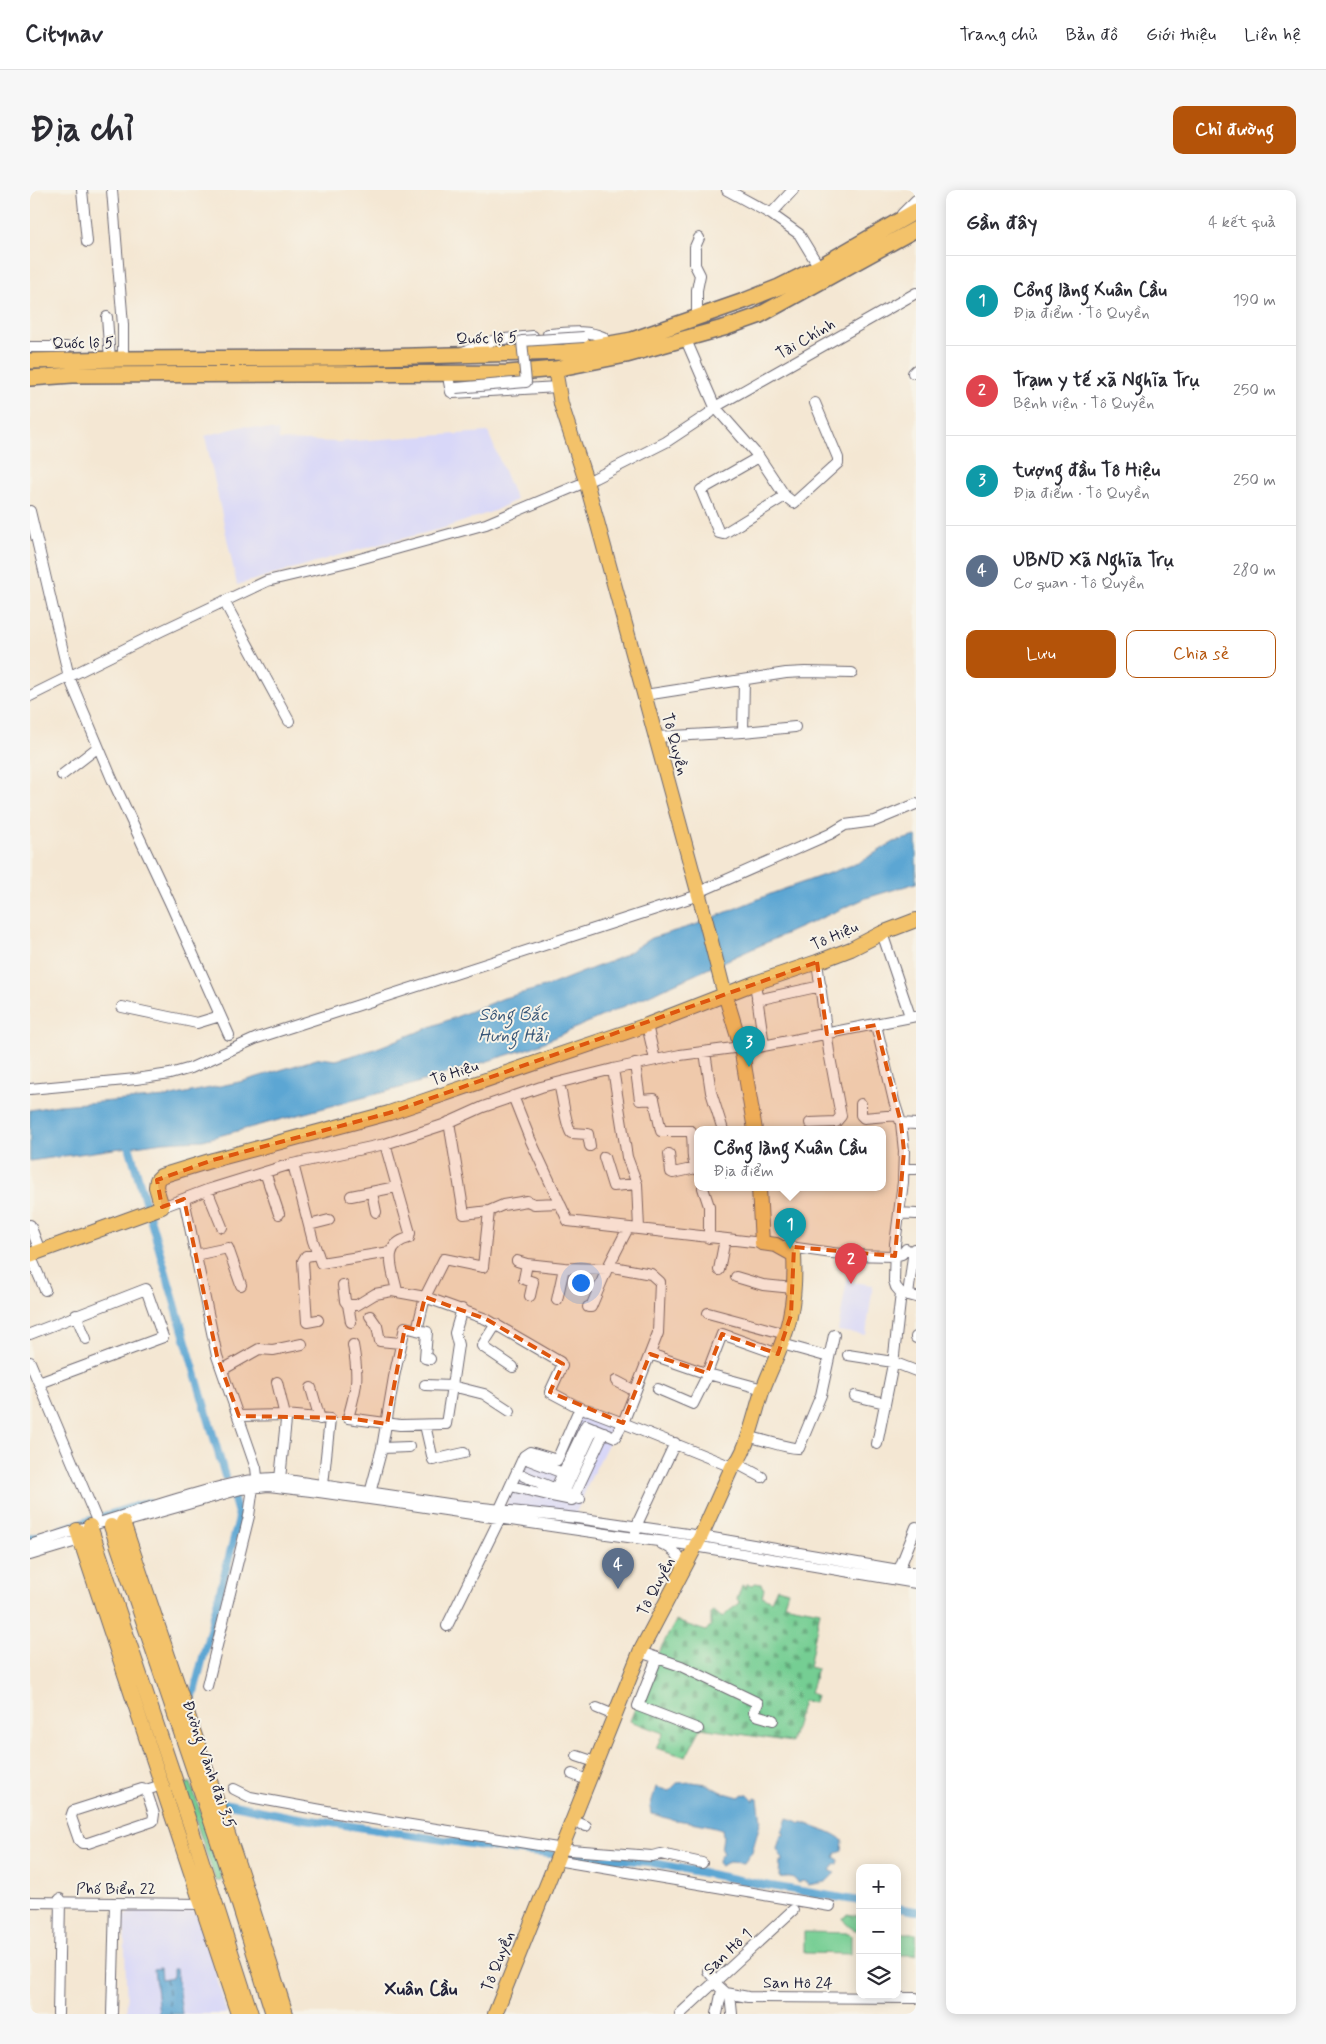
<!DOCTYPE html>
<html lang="vi">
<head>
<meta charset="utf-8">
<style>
  body { margin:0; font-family:Mynerve,sans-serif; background:#f7f7f7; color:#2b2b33 }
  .controls { position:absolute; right:15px; bottom:15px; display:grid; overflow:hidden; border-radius:10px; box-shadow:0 2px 12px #0003 }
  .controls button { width:45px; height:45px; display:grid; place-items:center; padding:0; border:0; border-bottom:1px solid #e1e1e2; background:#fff; color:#2b2b33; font:25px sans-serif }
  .you { position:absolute; left:550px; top:1092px; width:18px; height:18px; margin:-12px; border:4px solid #fff; border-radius:50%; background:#1a73e8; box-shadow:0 0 0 8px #1a73e833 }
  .badge { display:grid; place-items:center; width:32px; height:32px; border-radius:50%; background:#b45309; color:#fff; font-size:16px; font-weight:700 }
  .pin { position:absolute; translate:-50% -41px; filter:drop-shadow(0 1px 2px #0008) }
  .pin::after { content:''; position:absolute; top:26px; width:18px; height:15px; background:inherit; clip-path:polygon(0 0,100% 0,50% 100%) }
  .popup { position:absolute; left:664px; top:936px; width:192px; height:65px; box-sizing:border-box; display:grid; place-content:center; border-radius:10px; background:#fff; filter:drop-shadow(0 1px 4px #0005); font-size:16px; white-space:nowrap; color:#7c7c81 }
  .popup b { font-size:19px; color:#2b2b33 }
  .popup::after { content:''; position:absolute; left:50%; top:100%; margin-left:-10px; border:10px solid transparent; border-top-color:#fff }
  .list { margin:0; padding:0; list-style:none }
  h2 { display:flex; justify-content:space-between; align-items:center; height:65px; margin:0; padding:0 20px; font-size:21px }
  h2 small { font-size:16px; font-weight:400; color:#7c7c81 }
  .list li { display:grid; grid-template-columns:32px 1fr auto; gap:15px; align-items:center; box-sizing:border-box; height:90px; padding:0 20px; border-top:1px solid #e1e1e2 }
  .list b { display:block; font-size:19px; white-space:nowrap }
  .list p { margin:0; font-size:16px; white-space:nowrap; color:#7c7c81 }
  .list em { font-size:16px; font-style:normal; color:#7c7c81 }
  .actions { display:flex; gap:10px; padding:15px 20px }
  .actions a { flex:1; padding:11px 0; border:1px solid #b45309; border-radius:10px; text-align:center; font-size:18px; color:#b45309 }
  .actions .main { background:#b45309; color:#fff }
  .icon { flex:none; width:28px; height:28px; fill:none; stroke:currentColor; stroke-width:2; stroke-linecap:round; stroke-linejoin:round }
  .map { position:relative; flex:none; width:886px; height:1824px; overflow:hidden; border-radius:10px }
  header { display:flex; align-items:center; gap:30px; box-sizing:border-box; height:70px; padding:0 25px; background:#fff; border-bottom:1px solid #e1e1e2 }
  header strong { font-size:24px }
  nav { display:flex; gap:28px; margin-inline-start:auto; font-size:18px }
  .intro { display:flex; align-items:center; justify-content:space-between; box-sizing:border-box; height:120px; padding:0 30px }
  h1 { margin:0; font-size:35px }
  .button { padding:12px 22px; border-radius:10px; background:#b45309; color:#fff; font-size:18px; font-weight:700 }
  main { display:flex; gap:30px; padding:0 30px }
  aside { flex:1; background:#fff; border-radius:10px; box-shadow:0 2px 12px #0003 }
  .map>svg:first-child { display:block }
</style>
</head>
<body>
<header>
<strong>Citynav</strong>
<nav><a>Trang chủ</a><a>Bản đồ</a><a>Giới thiệu</a><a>Liên hệ</a></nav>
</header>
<div class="intro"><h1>Địa chỉ</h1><a class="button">Chỉ đường</a></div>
<main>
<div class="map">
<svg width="886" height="1824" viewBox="0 0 886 1824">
  <defs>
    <pattern id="cemetery-stones" width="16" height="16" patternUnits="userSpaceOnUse" patternTransform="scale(1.25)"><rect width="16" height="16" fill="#75ce93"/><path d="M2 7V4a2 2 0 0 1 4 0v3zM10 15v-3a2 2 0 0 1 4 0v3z" fill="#60a779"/></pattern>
    <pattern id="park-crowns" width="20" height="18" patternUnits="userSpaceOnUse" patternTransform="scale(1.25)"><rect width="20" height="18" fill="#75ce93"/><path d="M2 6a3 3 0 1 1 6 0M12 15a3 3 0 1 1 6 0" fill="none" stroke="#60a779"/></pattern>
  </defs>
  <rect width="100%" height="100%" fill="#f7f3e8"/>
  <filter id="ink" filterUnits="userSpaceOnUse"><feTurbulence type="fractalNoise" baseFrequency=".02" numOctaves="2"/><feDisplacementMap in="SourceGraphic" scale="10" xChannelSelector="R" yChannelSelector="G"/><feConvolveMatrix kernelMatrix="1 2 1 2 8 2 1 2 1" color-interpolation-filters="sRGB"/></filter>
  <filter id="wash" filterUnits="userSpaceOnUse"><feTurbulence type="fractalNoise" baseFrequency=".0096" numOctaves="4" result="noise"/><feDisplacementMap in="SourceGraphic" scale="20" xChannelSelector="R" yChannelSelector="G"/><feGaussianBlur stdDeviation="1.12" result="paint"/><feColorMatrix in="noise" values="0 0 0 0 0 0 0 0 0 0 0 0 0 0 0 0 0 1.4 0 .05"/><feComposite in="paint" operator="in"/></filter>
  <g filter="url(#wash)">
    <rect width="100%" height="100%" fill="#f4e7d3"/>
    <path fill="#d8d7f8" d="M214 236 248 241 249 250 308 252 458 242 486 310 464 321 414 338 320 362 207 395 175 246Z
      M821 1067 824 1068 821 1088 823 1092 843 1095 836 1145 808 1141Z
      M550 1220 589 1232 560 1290 542 1332 472 1327 490 1273 527 1270Z
      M103 1720H155L162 1721 169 1725 197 1824H97L94 1725Z"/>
    <path fill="#75ce93" stroke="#4c7867" d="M158 1593H161L192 1687 191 1691H187L185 1689 154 1596Z
      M774 1742 819 1743 821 1745V1764L774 1763Z
      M867 1744H886V1765H867Z"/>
    <path fill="url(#cemetery-stones)" stroke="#4c7867" d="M725 1393 731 1394 734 1399 732 1406 741 1411 747 1398 758 1401 754 1414 790 1421 779 1477 787 1479 780 1503 786 1505 784 1513 773 1511 761 1552 671 1538 656 1567 626 1558 633 1543 600 1531 625 1468 646 1431 676 1441 681 1435V1422L684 1421 691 1427 694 1426 699 1421 710 1413 707 1409 712 1395 715 1397 717 1394 723 1395Z"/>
    <path fill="url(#park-crowns)" stroke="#4c7867" d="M817 1724 830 1726V1741C824 1741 814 1734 813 1728Z"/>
    <path fill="#5ba6d3" stroke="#3e6487" d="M886 646V693L836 708 503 857 377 896 173 950 133 952 0 971V920L29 915 137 907 214 891 290 868 306 870 342 860 474 808 518 796 591 767 621 748 665 735 743 703 828 673 864 652Z
      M662 1592 676 1594 691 1602 709 1607 713 1604 718 1605 724 1611 725 1608 728 1609 731 1630 722 1662 714 1673 699 1672 690 1676 688 1672 689 1668 693 1663 691 1660 693 1647 692 1639C676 1634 661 1632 645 1630 637 1629 630 1625 621 1624L620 1617 626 1597 639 1601 647 1593Z
      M757 1628 767 1631 770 1634 772 1632C782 1636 805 1642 813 1651L812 1660 806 1663 804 1667 809 1670 808 1674 804 1675 800 1680 805 1683 796 1692 778 1695 777 1692 771 1691 770 1693 767 1692C761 1683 755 1689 749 1687L750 1671 752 1672 753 1669 747 1659 751 1645 753 1646 754 1643 752 1642Z
      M130 1778 131 1789 143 1787V1779H146L152 1824H129L124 1779Z"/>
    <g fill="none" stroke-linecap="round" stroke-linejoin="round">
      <path stroke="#5ba6d3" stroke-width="8" d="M97 949 195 1286
        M71 1327 118 1312
        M0 1349 61 1330
        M163 1506 208 1332 209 1327 203 1306
        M194 1613 262 1627 480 1660 521 1664
        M538 1665 619 1672 729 1694 830 1711
        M867 1718 886 1721"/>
      <path stroke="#395778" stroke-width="1" stroke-dasharray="6 5" stroke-linecap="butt" d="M136 1788 141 1824"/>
    </g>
  </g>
  <g filter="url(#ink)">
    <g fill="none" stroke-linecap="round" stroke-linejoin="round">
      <g stroke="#6c6770" stroke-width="12">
        <path id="minor" d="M52 0 57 52
          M82 0 93 135V169
          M697 0 741 24 769 44 789 77
          M741 24 763 0
          M872 24 886 10
          M77 127 80 169
          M667 128V100L670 85 665 75V57L669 48
          M518 144C536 143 556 139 573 147
          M656 150 685 217 729 267 755 306 764 313 808 273V268L785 213
          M0 157H37
          M433 162 465 150 503 146
          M883 183 886 180
          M419 192 421 202 423 203 528 197
          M729 267 671 300 689 343 693 344 755 306
          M0 321 39 487 82 589 141 715 199 845
          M194 411 259 531
          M615 505 756 483 775 482 822 483
          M0 506 131 441 237 391 326 370 456 334 565 288 636 252 680 223 685 217 886 103
          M713 542 714 490
          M626 547 713 542 765 537
          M32 585 67 558
          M669 702 800 644 815 635 845 631 886 614
          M852 743 880 826
          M725 793 734 855
          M727 810 791 796
          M92 817 167 833 190 826
          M617 835 625 870
          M846 835 864 911 871 933 874 961 873 992 865 1054 864 1091 866 1097 871 1103 886 1107
          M675 862 681 902 693 940
          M605 874 610 910 624 909 631 941H661C665 954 659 970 668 980
          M583 879 597 967 607 994
          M529 894C533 907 535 933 541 943L558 944 560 956
          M0 899 106 889 140 884 161 878 227 848 669 705
          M483 906 500 949 538 1031 732 1053
          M831 914V925L834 928 868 925
          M419 932 434 1024 459 1021 473 1015 497 1011 504 1014 530 1013
          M780 933 806 932 811 926 799 862 787 772
          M871 933 886 934
          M355 954 380 1043 379 1048C350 1055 363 1080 367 1101
          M639 964 641 982 643 983 666 978
          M574 967 583 996 607 994 609 1039
          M263 974 283 1051 291 1073 360 1062
          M874 979H886
          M235 982 249 1024
          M673 998 679 1016V1048
          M177 1000 192 1037
          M342 1003 346 1022
          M321 1006 366 997
          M154 1009 187 1166 226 1278 228 1295
          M132 1017 177 1000 258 975 355 954 413 935 453 917 511 897 583 879 650 865 711 857H728L886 826
          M869 1023 886 1024
          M0 1035 10 1061
          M279 1035 299 1030
          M752 1056 817 1065 865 1066 872 1064 876 1059
          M0 1065 15 1100
          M165 1065 198 1058 211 1095
          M487 1071 497 1074
          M689 1080 695 1049
          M706 1087 733 1095 763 1098
          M313 1095 315 1111 318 1115
          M878 1105 884 1059
          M500 1106 503 1092 494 1089 497 1074 534 1078 577 1079
          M527 1110 534 1078
          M558 1117H561L577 1079 598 1038
          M678 1123 756 1144
          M46 1125 56 1149
          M340 1126 347 1136 350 1151 370 1153
          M288 1130 277 1132 273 1071 276 1066 288 1064
          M321 1132 318 1115H327L345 1104 362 1101 395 1107 456 1129 530 1172 532 1176 520 1202 552 1219
          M466 1134 452 1156 483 1177
          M387 1140 397 1142 395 1168 400 1169
          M0 1144 116 1099 133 1147 9 1193
          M886 1148V1147
          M752 1154 799 1167
          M323 1155C329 1188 327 1196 318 1228L370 1235 416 1234 422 1196 454 1204 480 1221
          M620 1164 678 1184 733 1199
          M818 1165 863 1172 886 1181
          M0 1172 68 1333
          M192 1180 229 1159 243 1160 272 1154
          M677 1183 692 1144 748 1164
          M586 1191 605 1201
          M247 1192 256 1230 250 1289
          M395 1195 422 1196 428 1155 425 1143 432 1119
          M281 1198 290 1229
          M628 1199 663 1214 678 1184
          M825 1206 855 1213
          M209 1226 255 1225 300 1229 293 1295
          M395 1235 403 1270 434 1263
          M719 1247C733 1249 757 1259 769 1258L791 1205 804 1145
          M847 1254 863 1174 871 1103
          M352 1258 379 1257
          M499 1270 538 1285
          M706 1273 732 1287
          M494 1286 550 1309
          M481 1296 522 1306 556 1235 585 1247 593 1233 628 1143 630 1092 621 1084 578 1076
          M522 1306 542 1310 574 1242
          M339 1307 352 1258 364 1187 375 1137 387 1140 395 1107 414 1069 453 1077 459 1021
          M532 1307 564 1238
          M468 1323 494 1266 500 1262 527 1270 547 1224 552 1219 559 1220 593 1233 702 1277
          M87 1334 211 1299 238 1296C377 1311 515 1338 653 1354L886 1393
          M606 1341 609 1330 645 1253
          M632 1354C644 1359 653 1368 652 1382
          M0 1355C50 1339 100 1323 150 1308 182 1299 211 1289 244 1288L425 1315 547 1328 671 1346 886 1383
          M0 1365 50 1350
          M867 1385 886 1337
          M417 1436 470 1328
          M610 1462 651 1476 728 1513 724 1522 726 1525 743 1530
          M627 1468 608 1516 668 1539
          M177 1496 219 1326 223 1297
          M567 1518 584 1525
          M547 1566 565 1572
          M542 1584 557 1590
          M204 1599 220 1607 324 1626 540 1660 622 1666 631 1664 672 1673
          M116 1600 124 1624 123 1631 58 1653H52L49 1650 41 1627 43 1621 112 1599 116 1600 132 1595
          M542 1630 556 1636
          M526 1670 800 1716
          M0 1712 171 1714
          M678 1781 686 1791
          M684 1792 696 1803 718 1807 886 1808
          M700 1804 702 1824
          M28 1824 30 1709
          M82 1824 85 1713
          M650 1824 763 1720
          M687 1824 692 1800"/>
      </g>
      <g stroke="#6c6770" stroke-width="16">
        <path id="major" d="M525 179 531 214 556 291 673 720 692 794 711 857 725 940
          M0 1065 132 1017 126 997 127 990 131 986 183 970 359 923 617 835 725 793 787 772 821 759 852 743 886 730
          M93 1332 216 1698 256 1824
          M60 1336 161 1637 221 1824
          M81 1336 205 1702 243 1824
          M47 1340 208 1824
          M465 1824 610 1462 671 1346 702 1277C717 1266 726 1217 733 1199 742 1175 755 1152 760 1126 764 1107 765 1084 764 1065L746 1055 732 1053 729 998"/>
      </g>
      <g stroke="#6c6770" stroke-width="18">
        <path id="highway" d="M0 171 93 169 312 168 535 162 602 150 714 111 749 97 789 77 886 21
          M0 188 42 185 478 183 525 179 596 165 697 137 728 126 886 39"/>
      </g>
      <use href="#minor" stroke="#fff" stroke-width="10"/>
      <use href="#major" stroke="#f3c26a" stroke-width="14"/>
      <use href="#highway" stroke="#f3c26a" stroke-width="15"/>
      <g stroke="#6c6770" stroke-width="12" stroke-linecap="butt">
        <path id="minor-bridge" d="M426 198 496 192 492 151 554 147"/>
      </g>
      <use href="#minor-bridge" stroke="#fff" stroke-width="10"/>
    </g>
  </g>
  <path fill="#de560e" fill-opacity="0.2" stroke="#de560e" stroke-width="4" stroke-dasharray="10 6" stroke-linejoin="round" d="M787 772 797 844 846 835 871 933 874 961 865 1066 764 1057 761 1125 748 1164 692 1144 677 1183 620 1164 593 1233 520 1202 533 1174 456 1129 395 1107 387 1140 375 1137 357 1234 318 1228 209 1226 187 1166 154 1009 132 1017 127 990 183 970 359 923Z"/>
  <g text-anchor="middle" stroke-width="4" stroke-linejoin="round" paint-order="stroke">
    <g font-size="16" fill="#22223b" stroke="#f7f3e8">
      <text transform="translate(457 147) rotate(-2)" y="6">Quốc lộ 5</text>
      <text transform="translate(775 148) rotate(-30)" y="6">Tài Chính</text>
      <text transform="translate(53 152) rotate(-1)" y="6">Quốc lộ 5</text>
      <text transform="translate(646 554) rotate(75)" y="6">Tô Quyền</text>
      <text transform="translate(804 745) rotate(-24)" y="6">Tô Hiệu</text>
      <text transform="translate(424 882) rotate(-19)" y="6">Tô Hiệu</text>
      <text transform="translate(625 1396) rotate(-63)" y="6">Tô Quyền</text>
      <text transform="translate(180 1574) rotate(71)" y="6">Đường Vành đai 3.5</text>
      <text x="86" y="1704">Phố Biển 22</text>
      <text transform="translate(697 1761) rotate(-43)" y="6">San Hô 1</text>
      <text transform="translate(467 1771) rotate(-68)" y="6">Tô Quyền</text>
      <text transform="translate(768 1792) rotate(1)" y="6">San Hô 24</text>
    </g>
    <g font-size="18" font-style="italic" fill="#395778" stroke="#f7f3e8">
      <text x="483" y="830">Sông Bắc<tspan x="483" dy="21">Hưng Hải</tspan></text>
    </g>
    <g font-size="19" font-weight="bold" fill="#22223b" stroke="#f7f3e8">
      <text x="391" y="1805">Xuân Cầu</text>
    </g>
  </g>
</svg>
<div class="controls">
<button>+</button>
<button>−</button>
<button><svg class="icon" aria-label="layers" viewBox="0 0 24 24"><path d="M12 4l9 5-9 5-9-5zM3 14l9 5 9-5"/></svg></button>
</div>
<div class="you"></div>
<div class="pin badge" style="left:760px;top:1059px;background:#0f9aa8">1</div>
<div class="popup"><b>Cổng làng Xuân Cầu</b>Địa điểm</div>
<div class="pin badge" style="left:821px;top:1094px;background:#e0444e">2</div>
<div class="pin badge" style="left:719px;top:877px;background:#0f9aa8">3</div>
<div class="pin badge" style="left:588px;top:1399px;background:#5c6f8a">4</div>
</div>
<aside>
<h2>Gần đây<small>4 kết quả</small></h2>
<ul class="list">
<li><span class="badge" style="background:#0f9aa8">1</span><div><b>Cổng làng Xuân Cầu</b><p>Địa điểm · Tô Quyền</p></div><em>190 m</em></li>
<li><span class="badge" style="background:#e0444e">2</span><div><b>Trạm y tế xã Nghĩa Trụ</b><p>Bệnh viện · Tô Quyền</p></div><em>250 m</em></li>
<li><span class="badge" style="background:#0f9aa8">3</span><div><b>tượng đầu Tô Hiệu</b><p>Địa điểm · Tô Quyền</p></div><em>250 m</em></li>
<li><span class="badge" style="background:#5c6f8a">4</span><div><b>UBND Xã Nghĩa Trụ</b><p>Cơ quan · Tô Quyền</p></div><em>280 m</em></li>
</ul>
<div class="actions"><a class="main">Lưu</a><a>Chia sẻ</a></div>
</aside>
</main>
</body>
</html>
